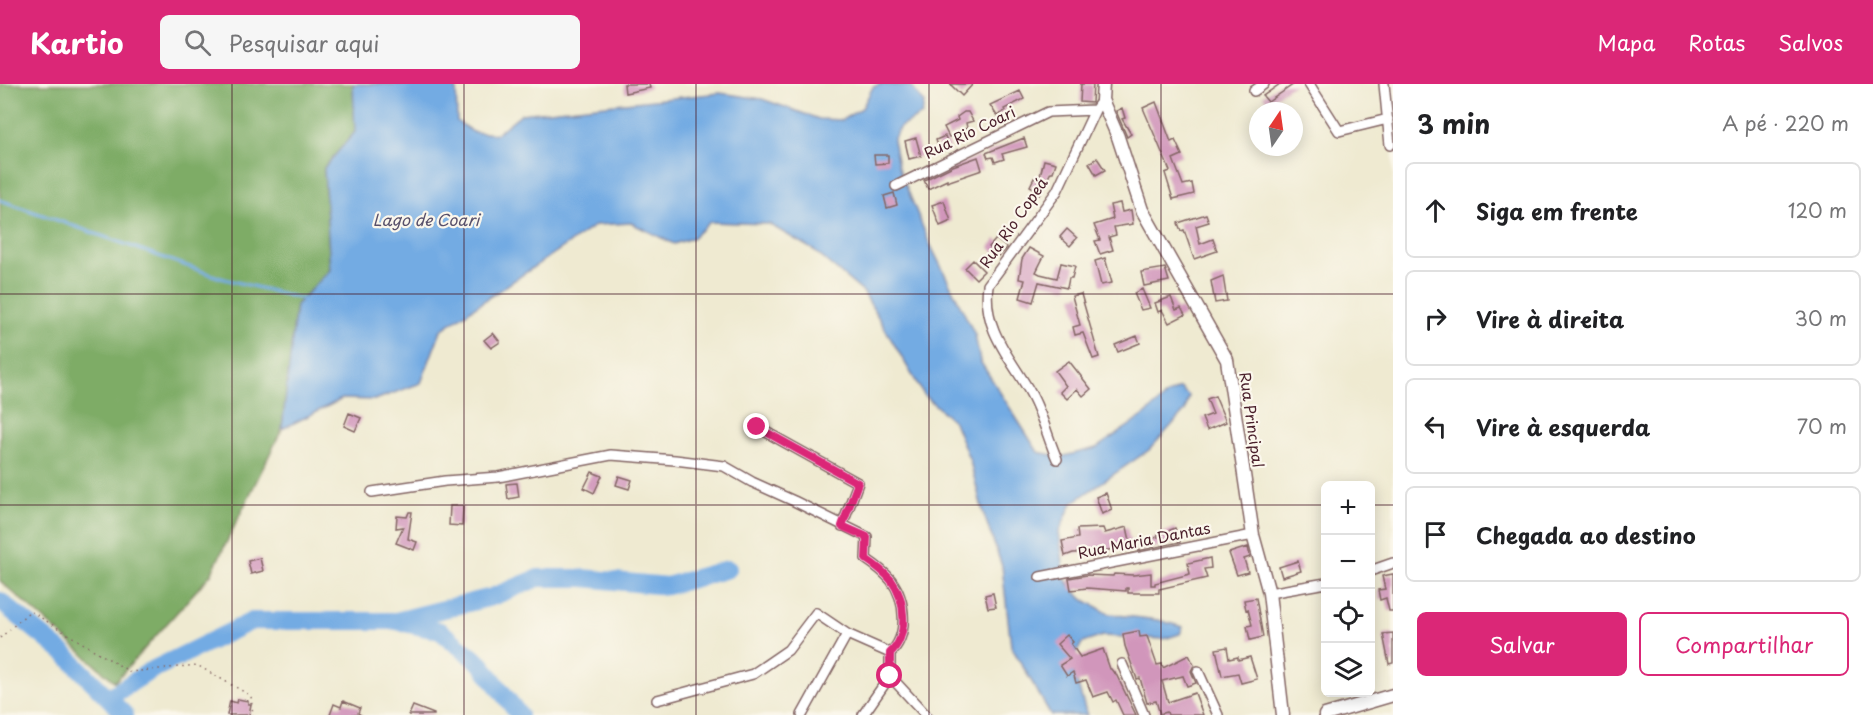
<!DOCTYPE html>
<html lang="pt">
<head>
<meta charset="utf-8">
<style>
  body { margin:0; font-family:"Playpen Sans",sans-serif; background:#f6f6f6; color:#202124 }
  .controls { position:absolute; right:18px; bottom:18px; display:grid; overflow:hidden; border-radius:9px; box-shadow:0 3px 15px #0003 }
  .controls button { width:54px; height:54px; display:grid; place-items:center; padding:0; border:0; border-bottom:2px solid #e0e0e0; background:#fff; color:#202124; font:30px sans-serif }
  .compass { position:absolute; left:1249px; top:18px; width:54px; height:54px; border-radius:50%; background:#fff; box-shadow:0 3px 15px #0003; rotate:13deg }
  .stop { position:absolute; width:18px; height:18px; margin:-14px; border:4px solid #db2777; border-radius:50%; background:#fff }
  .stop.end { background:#db2777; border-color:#fff; box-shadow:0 2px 6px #0008 }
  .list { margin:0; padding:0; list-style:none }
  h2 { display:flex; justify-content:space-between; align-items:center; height:78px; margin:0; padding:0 24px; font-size:26px }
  h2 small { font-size:20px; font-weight:400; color:#757577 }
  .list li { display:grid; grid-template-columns:39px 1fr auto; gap:18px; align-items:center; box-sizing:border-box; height:96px; margin:0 12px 12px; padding:0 12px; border:2px solid #e0e0e0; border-radius:9px }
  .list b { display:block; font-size:22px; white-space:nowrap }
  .list em { font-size:20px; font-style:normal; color:#757577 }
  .actions { display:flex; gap:12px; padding:18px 24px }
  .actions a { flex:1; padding:14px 0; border:2px solid #db2777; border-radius:9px; text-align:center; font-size:21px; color:#db2777 }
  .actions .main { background:#db2777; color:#fff }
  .icon { flex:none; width:33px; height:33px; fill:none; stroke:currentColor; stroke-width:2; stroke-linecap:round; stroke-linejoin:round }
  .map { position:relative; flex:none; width:1393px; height:631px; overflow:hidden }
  header { display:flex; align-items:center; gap:36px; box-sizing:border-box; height:84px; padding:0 30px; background:#db2777; color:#fff }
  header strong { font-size:28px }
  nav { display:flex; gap:33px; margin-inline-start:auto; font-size:21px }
  .search { width:420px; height:54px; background:#f6f6f6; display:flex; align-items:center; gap:15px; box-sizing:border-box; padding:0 21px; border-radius:9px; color:#757577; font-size:22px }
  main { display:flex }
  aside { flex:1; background:#fff }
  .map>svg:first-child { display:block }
</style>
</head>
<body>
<header>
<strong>Kartio</strong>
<div class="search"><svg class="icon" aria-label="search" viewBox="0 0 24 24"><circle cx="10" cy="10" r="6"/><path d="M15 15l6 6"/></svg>Pesquisar aqui</div>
<nav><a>Mapa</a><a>Rotas</a><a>Salvos</a></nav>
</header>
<main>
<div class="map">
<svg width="1393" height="631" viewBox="0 0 1393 631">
  <rect width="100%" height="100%" fill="#fbf7ec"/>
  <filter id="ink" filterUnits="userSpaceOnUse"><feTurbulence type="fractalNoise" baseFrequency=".0167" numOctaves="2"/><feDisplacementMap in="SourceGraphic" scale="12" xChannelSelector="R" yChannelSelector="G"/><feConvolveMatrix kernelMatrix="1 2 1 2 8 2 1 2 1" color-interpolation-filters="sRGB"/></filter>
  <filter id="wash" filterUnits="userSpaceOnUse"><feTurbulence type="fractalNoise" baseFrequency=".008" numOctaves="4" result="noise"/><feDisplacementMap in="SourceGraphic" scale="24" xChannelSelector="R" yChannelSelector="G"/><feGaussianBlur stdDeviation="1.35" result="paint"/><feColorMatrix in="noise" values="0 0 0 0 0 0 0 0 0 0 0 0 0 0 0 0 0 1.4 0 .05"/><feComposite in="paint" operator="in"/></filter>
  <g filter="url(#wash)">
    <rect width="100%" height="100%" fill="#efead1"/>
    <path fill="#7eac66" stroke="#646648" stroke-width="1.5" d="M0 0H353L355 48 324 84 330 186 296 221 282 345 211 490 115 598 0 497Z"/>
    <path fill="#73abe3" stroke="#5e6587" stroke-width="1.5" d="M353 0H456L457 37 473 48 496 50 521 30 720 9 762 15 819 35 842 36 862 24 873 3 881 0 911 2 924 19 922 31 900 43 893 56 898 82 928 156 975 251 980 277 1038 368 1061 373 1096 364 1146 330 1168 310 1180 304 1189 312 1185 327 1149 366 1072 419 1059 448 1065 495 1081 514 1109 530 1158 536 1183 543 1180 550 1164 555 1103 552 1082 559 1071 579 1087 631H1051L1011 562 1002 482 983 428 970 377 954 338 924 311 864 209 812 165 769 140 710 138 692 154 674 160 631 139 596 141 441 246 421 299 375 316 342 315 282 345 296 221 330 186 324 84 355 48Z"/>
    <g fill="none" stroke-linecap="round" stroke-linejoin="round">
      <path stroke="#73abe3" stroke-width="3" d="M0 116 221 194 306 216"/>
      <path stroke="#73abe3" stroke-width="18" d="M0 517 66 571 125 631
        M400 538 440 547 481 580 519 631
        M108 614 150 587 252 537H396L492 513 538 494H583L667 502 728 485"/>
    </g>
    <g id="blocks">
      <path fill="#d196bb" d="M624 0H649L650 4 625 9Z
        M950 0H973L962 12Z
        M1081 0H1093L1092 19 1080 18Z
        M1280 0H1294L1268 18 1263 12Z
        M1020 7 1024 15 1004 25 1005 27 997 32 990 21Z
        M1156 18 1171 58 1175 56 1182 71 1173 75 1183 101 1192 99 1194 110 1173 115 1165 89 1170 87 1143 24Z
        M1122 24 1125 34 1122 35 1131 50 1127 53 1116 27Z
        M964 28H968L973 37 966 39 967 44 949 53 944 43 958 36 957 33Z
        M945 52 950 64 940 68 936 56Z
        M916 54 921 72 909 75 905 57Z
        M1024 54 1027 63 1002 70 1004 75 995 78 993 73 988 74 986 69Z
        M874 71H888V79L875 80Z
        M978 73 982 86 947 98V96L928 105 924 96 953 82Z
        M1097 74 1105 86 1096 91 1089 79Z
        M1044 76 1056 79 1053 88H1051L1039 111 1036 110 1037 106 1030 102 1034 94 1039 96Z
        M894 109 897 121 887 124 884 112Z
        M944 117 951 137 940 142 932 121Z
        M1120 119 1122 128 1131 126 1133 140 1114 143 1116 151 1109 153 1113 166 1100 170 1095 157 1100 156 1094 141 1113 135 1110 121Z
        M1206 130 1209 138 1196 142 1200 160 1213 155 1217 167 1194 175 1184 146 1181 147 1178 139Z
        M1067 145 1077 154 1070 162 1060 153Z
        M996 155 1007 164 999 172 989 163Z
        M1029 164 1044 172 1036 188 1040 190 1057 194 1061 179 1075 182 1072 194H1069L1067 204 1039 198 1033 218 1020 214 1025 196 1019 195 1022 175Z
        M1105 174 1112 199 1101 201 1095 177Z
        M973 176 984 187 976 195 965 184Z
        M1165 184 1169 197 1144 202 1141 188Z
        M1223 192 1227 217 1215 219 1211 197Z
        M1142 205 1150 224 1141 226 1134 209Z
        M1081 210 1099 273 1093 275 1083 249 1075 251 1073 243 1080 241 1072 212Z
        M1171 213 1176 226 1181 224 1185 231 1169 239 1162 226 1158 228 1155 219Z
        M493 249 500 258 491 264 484 256Z
        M1137 252 1140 259 1118 268 1115 261Z
        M1069 277 1091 305 1083 312 1077 305 1067 315 1060 308 1066 302 1055 287Z
        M1215 312 1226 338 1207 346 1202 334 1213 330 1207 315Z
        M349 329 361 334 355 347 344 342Z
        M592 388 602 392 594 409 584 404Z
        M619 392 632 396 629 405 616 401Z
        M517 399 519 413 508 415 506 400Z
        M1106 409 1112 426 1102 430 1096 413Z
        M450 422H463L462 442 449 441Z
        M409 428H412L408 455 417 458 414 466 396 459 403 443 396 444 397 432 407 433Z
        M1127 443 1131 461 1099 468 1073 469 1065 472 1062 457 1078 454 1077 445 1103 444 1105 449Z
        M1175 444 1180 458 1138 467 1135 459 1158 453V451Z
        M1248 463 1250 473 1244 475 1248 488 1237 491 1229 469Z
        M260 474 263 487 251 490 248 477Z
        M1210 474 1211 484 1204 485 1207 494 1159 505V509H1128V504H1126V507L1087 504 1071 506 1069 494 1087 491 1113 492 1114 490 1133 491 1151 489V501H1155V499L1190 490 1188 479Z
        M1298 477 1301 487 1282 493 1279 483Z
        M1393 490V527H1389L1386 514 1380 516 1378 506 1385 505 1382 492Z
        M993 509 996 523 988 524 985 511Z
        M1256 514 1263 553 1250 556 1247 542 1252 541 1248 525 1246 526 1244 516Z
        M1139 547 1140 553 1147 552 1157 581 1162 580 1163 584 1189 571 1194 581 1191 587 1196 599 1187 602 1183 592 1162 597 1168 618 1195 609 1203 631H1168L1167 628 1160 630 1156 617 1147 619 1140 594 1137 595 1125 562 1123 550Z
        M1393 549V579L1389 580 1383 550Z
        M1067 551 1073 558 1071 560 1080 573 1103 565 1110 585H1111L1114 589 1115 588 1136 631H1123L1116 616 1113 618 1108 608 1093 613 1086 596 1076 599 1073 588 1067 592 1060 581 1070 575 1057 560Z
        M1227 563 1229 575 1238 573V576L1250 573 1257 595 1241 599 1238 589 1222 592 1216 565Z
        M238 615 248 617V620H251L249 631H227L230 617 237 619Z
        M343 617 360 624 358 629 361 631H330L334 620 341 623Z
        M413 622 434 630V631H409Z"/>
    </g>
  </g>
  <g filter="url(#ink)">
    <use href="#blocks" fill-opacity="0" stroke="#846665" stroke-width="1.5"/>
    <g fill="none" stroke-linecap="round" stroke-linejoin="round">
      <g stroke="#846665" stroke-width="12">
        <path id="minor" d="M1309 0 1339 47 1388 35
          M1384 0 1390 61
          M1254 7 1264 0
          M896 102 1048 28 1095 26
          M757 343 858 399 842 442
          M1057 375C1048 354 1042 330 1031 310 1011 274 982 246 988 201L1057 107 1095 26 1102 16
          M372 408 445 397 498 393 611 371 675 376 724 382 752 398 794 417 867 453 866 475C875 481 884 488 891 496 906 516 909 552 890 569V592L926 631
          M1370 487 1393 479
          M1040 493 1253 451
          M1269 509 1326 499
          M1122 580 1144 631
          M1198 587 1218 631
          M657 616 753 590 788 566 816 529 847 550 890 569
          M802 631 847 550
          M863 631 890 592"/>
      </g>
      <g stroke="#846665" stroke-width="15">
        <path id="tertiary" d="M1103 0 1102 16 1118 53 1142 126 1227 276 1253 451 1269 509 1283 631
          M1325 631 1393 611"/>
      </g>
      <path stroke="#846665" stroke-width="1.5" stroke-dasharray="1.5 4.5" stroke-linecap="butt" d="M0 554 30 527 130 588 197 581 251 612 253 631"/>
      <use href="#minor" stroke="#fff" stroke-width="9"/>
      <use href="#tertiary" stroke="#fff" stroke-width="12"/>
    </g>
  </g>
  <g fill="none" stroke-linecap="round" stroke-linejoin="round" filter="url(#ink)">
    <path stroke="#db2777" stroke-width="8" d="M757 343 858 399 842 442 867 453 866 475C875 481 884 488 891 496 906 516 909 552 890 569V592"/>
  </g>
  <path fill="none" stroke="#4a1f2b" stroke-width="1.5" stroke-opacity="0.55" d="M232 0V631M464 0V631M696 0V631M929 0V631M1161 0V631M0 210H1393M0 421H1326M1370 421H1393"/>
  <g text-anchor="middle" stroke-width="4.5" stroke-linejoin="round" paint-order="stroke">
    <g font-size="15" fill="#4a1f2b" stroke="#fbf7ec">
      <text transform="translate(970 49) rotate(-26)" y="5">Rua Rio Coari</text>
      <text transform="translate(1014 139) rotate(-55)" y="5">Rua Rio Copeá</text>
      <text transform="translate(1251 336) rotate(82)" y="5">Rua Principal</text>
      <text transform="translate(1144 457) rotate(-11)" y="5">Rua Maria Dantas</text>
    </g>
    <g font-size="16" font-style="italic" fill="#58506b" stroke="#fbf7ec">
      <text x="426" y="142">Lago de Coari</text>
    </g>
  </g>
</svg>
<div class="controls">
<button>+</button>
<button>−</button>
<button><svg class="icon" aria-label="locate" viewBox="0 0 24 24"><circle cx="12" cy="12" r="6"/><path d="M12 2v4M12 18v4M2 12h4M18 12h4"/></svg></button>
<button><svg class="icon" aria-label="layers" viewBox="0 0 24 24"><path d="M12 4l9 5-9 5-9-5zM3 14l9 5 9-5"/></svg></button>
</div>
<svg class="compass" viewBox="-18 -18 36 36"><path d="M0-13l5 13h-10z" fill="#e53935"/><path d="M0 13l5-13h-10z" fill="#757577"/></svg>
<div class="stop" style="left:890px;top:592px"></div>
<div class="stop end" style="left:757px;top:343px"></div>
</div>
<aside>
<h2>3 min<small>A pé · 220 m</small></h2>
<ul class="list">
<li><svg class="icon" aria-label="ahead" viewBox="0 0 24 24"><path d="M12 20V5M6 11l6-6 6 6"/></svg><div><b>Siga em frente</b></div><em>120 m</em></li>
<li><svg class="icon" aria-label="right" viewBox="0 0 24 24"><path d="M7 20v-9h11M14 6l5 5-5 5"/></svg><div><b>Vire à direita</b></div><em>30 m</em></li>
<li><svg class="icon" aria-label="left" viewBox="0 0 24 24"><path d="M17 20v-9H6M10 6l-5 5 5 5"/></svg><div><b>Vire à esquerda</b></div><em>70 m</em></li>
<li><svg class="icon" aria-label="arrive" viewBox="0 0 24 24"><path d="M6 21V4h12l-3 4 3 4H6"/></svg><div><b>Chegada ao destino</b></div></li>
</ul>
<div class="actions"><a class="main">Salvar</a><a>Compartilhar</a></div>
</aside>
</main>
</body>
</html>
